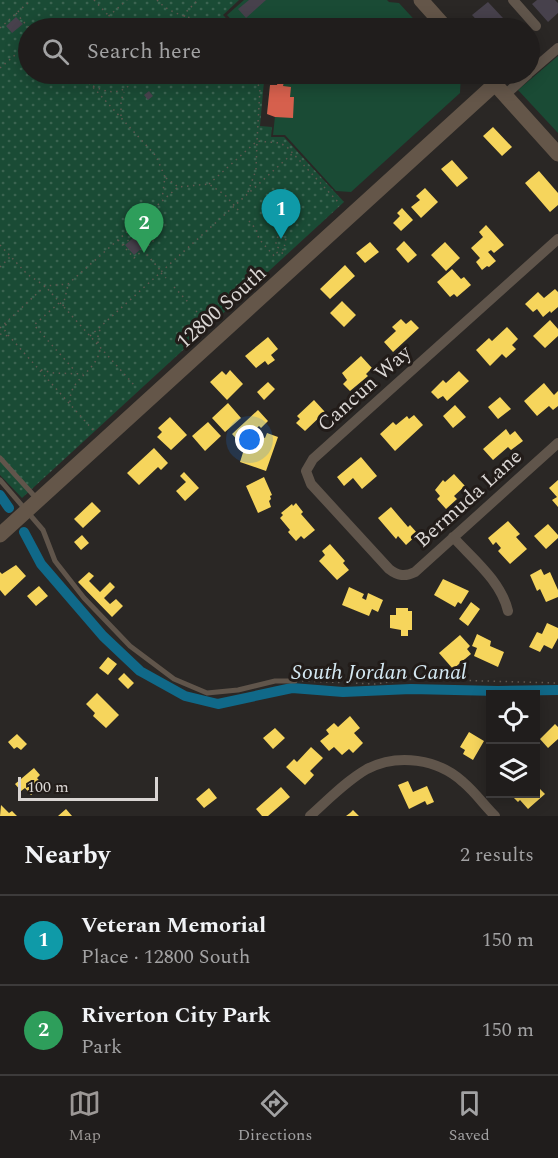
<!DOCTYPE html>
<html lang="en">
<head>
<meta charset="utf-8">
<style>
  body { margin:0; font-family:Spectral,serif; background:#282625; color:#f1f3f6 }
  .controls { position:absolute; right:18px; bottom:18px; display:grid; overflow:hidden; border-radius:0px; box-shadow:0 3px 15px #0003 }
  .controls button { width:54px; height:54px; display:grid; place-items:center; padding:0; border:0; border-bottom:2px solid #3d3b3b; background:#201d1c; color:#f1f3f6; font:30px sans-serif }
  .scale { position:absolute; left:18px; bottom:15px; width:140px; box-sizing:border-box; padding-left:6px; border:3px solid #d9d5d3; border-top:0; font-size:16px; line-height:21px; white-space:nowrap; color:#d9d5d3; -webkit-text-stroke:4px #221c19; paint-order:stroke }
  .you { position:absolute; left:250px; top:440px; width:21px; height:21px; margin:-15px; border:4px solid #fff; border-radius:50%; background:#1a73e8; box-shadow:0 0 0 9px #1a73e833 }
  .badge { display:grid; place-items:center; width:39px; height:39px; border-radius:50%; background:#9c9896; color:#fff; font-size:20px; font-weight:700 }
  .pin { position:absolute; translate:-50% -50px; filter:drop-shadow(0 2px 3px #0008) }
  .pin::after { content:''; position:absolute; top:32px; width:21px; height:18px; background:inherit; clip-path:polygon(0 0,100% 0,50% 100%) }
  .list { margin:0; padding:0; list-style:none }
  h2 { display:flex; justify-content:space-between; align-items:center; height:78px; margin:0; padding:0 24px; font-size:26px }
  h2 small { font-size:20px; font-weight:400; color:#a2a2a3 }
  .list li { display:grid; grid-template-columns:39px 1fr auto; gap:18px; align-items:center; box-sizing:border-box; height:90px; padding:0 24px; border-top:2px solid #3d3b3b }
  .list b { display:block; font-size:22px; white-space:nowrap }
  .list p { margin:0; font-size:20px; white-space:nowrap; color:#a2a2a3 }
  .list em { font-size:20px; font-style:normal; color:#a2a2a3 }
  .icon { flex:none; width:33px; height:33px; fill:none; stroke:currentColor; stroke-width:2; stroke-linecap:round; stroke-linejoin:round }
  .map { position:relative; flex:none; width:558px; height:816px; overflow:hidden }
  .search { position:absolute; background:#201d1c; box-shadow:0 3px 15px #0003; left:18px; right:18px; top:18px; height:66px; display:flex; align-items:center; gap:15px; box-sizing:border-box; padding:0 21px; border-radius:33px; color:#a2a2a3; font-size:22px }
  .sheet { height:258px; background:#201d1c }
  nav { display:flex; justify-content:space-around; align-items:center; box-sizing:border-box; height:84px; border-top:2px solid #3d3b3b; background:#201d1c; font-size:16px; color:#a2a2a3 }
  nav a { display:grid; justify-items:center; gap:3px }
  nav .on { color:#9c9896 }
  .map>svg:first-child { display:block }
</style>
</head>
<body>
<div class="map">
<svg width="558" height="816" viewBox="0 0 558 816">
  <defs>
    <pattern id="park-dots" width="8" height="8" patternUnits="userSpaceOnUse" patternTransform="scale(1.5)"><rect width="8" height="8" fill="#1a4b35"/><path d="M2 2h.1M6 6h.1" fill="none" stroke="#3b6451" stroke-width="1.8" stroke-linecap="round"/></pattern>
  </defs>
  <rect width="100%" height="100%" fill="#2a2725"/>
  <path fill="#1a4b35" d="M244 0H387L389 2 399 3 422 28H239L227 15Z
    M558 56V133L518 90Z
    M279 74H461L460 93 351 192 336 191 285 135H273L275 116 267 114 270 85H278Z"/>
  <path fill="url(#park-dots)" d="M0 0H239L223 15 235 28H28V74H275L277 81H264L260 126 272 127 271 137H284L344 202 22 498 0 475Z"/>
  <path fill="#f6d55c" d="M493 127 512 147 502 156 483 136Z
    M452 160 468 178 457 187 441 169Z
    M539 171 558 193V205L550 212 525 183Z
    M425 188 438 202 421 218 411 207 420 200 416 196Z
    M402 208 413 220 401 231 393 223 400 216 397 213Z
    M486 225 504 245 494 253 491 250 488 252 496 261 489 267 487 266 482 270 476 262 480 258 471 248 483 237 479 232Z
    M404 241 417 255 408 263 396 249Z
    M370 242 379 252 365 263 356 253Z
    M445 242 460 258 446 271 431 255Z
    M345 265 355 276 330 299 320 289Z
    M452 269 461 279 464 277 471 285 457 297 454 294 450 297 437 282Z
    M555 289 558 292V307L551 313 550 311 543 317 537 309 533 312 525 304 538 292 544 298Z
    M342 301 356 315 344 327 330 313Z
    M401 319 406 324 411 320 419 328 393 352 384 342 396 331 392 327Z
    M550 320 558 329V336L545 348 533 336Z
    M507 327 518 339 512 345 516 349 506 358 502 354 490 366 476 350 489 338 492 341Z
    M268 337 278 349 271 355 275 360 268 365 265 361 256 368 245 356Z
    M361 356 372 368 366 374 368 376 350 391 343 384 347 380 342 373Z
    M230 370 243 384 227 400 210 382 222 371 226 375Z
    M459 371 469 381 447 401 443 396 438 399 431 392 443 380 446 383Z
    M268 382 275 389 264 400 257 392Z
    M544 383 554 395 558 391V406L553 410 549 406 537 416 524 401Z
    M500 397 511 409 498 419 488 407Z
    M314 400 325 412 305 431 296 423 300 419 297 416Z
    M228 403 241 418 225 432 212 418Z
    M455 405 466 417 453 428 443 416Z
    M258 410 268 421 261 428 259 426 240 443 232 434Z
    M414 415 423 425 395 451 380 434 393 422 396 425 407 416 409 419Z
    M170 417 187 435 171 450 157 437 162 432 158 428Z
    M208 422 221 436 205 451 192 436Z
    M506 429 510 435 515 431 523 441 511 450 508 447 493 460 483 449Z
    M267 433 278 437 266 471 240 462 246 443 255 447 259 436 265 438Z
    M154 448 168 463 161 470 158 467 139 485 127 473Z
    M361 457 377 476 362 489 353 478 344 486 337 477Z
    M184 472 199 488 185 501 176 491 186 482 180 476Z
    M454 474 465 486 454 496 457 499 446 509 437 499 440 496 435 490 443 480 445 482Z
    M264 477 272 495 270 496 271 499 269 501 271 507 258 513 246 486Z
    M558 480V507L552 500 557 497 549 488Z
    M92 502 101 511 83 528 74 519Z
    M296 503 303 512 301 514 315 530 304 539 301 536 296 541 288 532 290 530 280 518 283 515 281 513 292 504 293 506Z
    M391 507 408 527 410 525 418 534 406 545 398 536 396 539 378 518Z
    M508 521 520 534 516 537 527 549 510 564 498 551 501 548 496 542 493 545 488 538Z
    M548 524 558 535V538L546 549 534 536Z
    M82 535 89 543 81 550 74 542Z
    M330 544 345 561 343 563 349 570 337 580 319 561 325 555 322 551Z
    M16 565 26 576 5 596 0 590V572L2 574Z
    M541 569 544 575 550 572 558 590V597L546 602 540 589 537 591 530 575Z
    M89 572 94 576 89 581 100 592 110 582 115 587 104 598 110 604 116 599 123 606 112 617 78 582Z
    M443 579 469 591 461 604 458 602 455 607 434 595Z
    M39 586 48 596 36 606 27 596Z
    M349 587 364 594 362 598 366 600 368 593 383 600 378 612 372 609 369 616 342 605Z
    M471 602 480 609 468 626 459 619Z
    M396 608H408V611H412V630H408V636H401V630L390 628V615H396Z
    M547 623 558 628V638L552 649 544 645 540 652 529 647 537 632 542 634Z
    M477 634 491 641 490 646 504 652 498 667 474 656 477 648 472 646Z
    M460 635 470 646 467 649 471 654 453 669 439 653Z
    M108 657 117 664 108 675 99 668Z
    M124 673 134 683 128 689 118 679Z
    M97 693 119 715 106 728 93 716 95 713 86 704Z
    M350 716 360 728 354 733 363 743 353 753 349 749 342 755 334 747 329 751 320 741 329 734 326 730 334 723 338 727Z
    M555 724 558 727V739L548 748 540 739Z
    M275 728 285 738 273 749 263 738Z
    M469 732 484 741 473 760 463 754 465 750 460 747Z
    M17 734 27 744 21 750 17 747 14 749 8 742Z
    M311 747 323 758 310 771 314 775 305 785 286 767 294 759 297 762Z
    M34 768 40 775 37 778 43 785 31 795 25 788 21 791 15 784Z
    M536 778 540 784 537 786 545 794 528 809 520 800 518 802 512 796 510 798 507 794H536Z
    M408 781 413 792 427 786 434 802 427 805 425 801 409 809 398 785Z
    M281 787 290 797 268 816H262L256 809Z
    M209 788 217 798 204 808 196 799Z
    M1 805 9 813 12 811 17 816H0Z
    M66 809 72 816H58Z
    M353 810 359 816H346L350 813Z"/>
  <path fill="#d6604d" d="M278 81 284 82 283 86 291 87 290 97H294L293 118 275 117 267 114 270 85H277Z"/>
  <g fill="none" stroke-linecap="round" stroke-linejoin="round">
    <path stroke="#106989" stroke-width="10" d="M0 495 9 508
      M24 532 41 564 103 636 140 671 185 696 218 704 292 688 343 692 411 689 498 691 558 690"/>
  </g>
  <path fill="#47414c" d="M249 0H266L246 18 238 9Z
    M537 0H555L558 3V13L548 22 532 4Z
    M488 2 503 18 491 28H484L472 15Z
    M16 17 23 24 12 33 6 26Z
    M149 91 153 96 148 100 144 95Z
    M142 230 151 240 134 255 125 245Z"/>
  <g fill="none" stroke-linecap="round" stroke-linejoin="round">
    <path stroke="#605851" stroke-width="1.5" stroke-dasharray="1.5 4.5" stroke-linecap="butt" d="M94 0 108 15
      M157 0C175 19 193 14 210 28
      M16 13 29 28
      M0 28 31 0
      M95 28 127 0
      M180 28 186 12 198 0
      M0 68 15 55 28 48
      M81 74 156 156 165 177 162 199
      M93 86C118 98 125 90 142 74
      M121 116V101L124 92
      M166 178 177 186
      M209 184 257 141 260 88 252 74
      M248 192 256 170 257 141 280 143 287 147 338 202
      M249 221 256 229 259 239 276 258
      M138 223 154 240 144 250
      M118 240 134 258 143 250 161 271
      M0 245 27 274 45 286 68 284 178 187 209 184 225 195 239 211
      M123 245 142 228
      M283 253 278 254 276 251 279 246 276 243 278 236 286 237 285 245 282 247 285 255
      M0 267 10 257
      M161 273 166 278
      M174 287 188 302
      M59 303 34 325 76 372
      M63 306 68 285
      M196 311 206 321
      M6 324 5 331 9 336 93 430
      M0 328 45 286 135 386
      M0 334 8 336
      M90 336 293 153
      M98 343V335L101 327
      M41 370 54 373 83 374
      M70 402C69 378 97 372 100 349
      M302 681 375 684 413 679 558 683"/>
    <path stroke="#60554b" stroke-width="5" d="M0 458 37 499
      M0 480 43 530 55 561 84 598 130 646 174 679 207 693 238 690 275 681H295"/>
    <path stroke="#60554b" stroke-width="10" d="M513 0 536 26
      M530 72 558 48
      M505 95 528 74
      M558 239 313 459 306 471 311 484 389 569C398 576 405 577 415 572L558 443
      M453 537C473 559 501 581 508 611
      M310 816C328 800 346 781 367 769 398 753 438 759 463 782 475 792 484 805 495 816"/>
    <path stroke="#645649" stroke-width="15" d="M421 0 446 28
      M486 74 558 154
      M0 535 495 84"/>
  </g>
  <g text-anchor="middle" stroke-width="6" stroke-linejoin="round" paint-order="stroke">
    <g font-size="21" fill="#d9d5d3" stroke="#221c19">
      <text transform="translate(221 307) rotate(-42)" y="7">12800 South</text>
      <text transform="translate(364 388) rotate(-42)" y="7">Cancun Way</text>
      <text transform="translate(468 498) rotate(-42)" y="7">Bermuda Lane</text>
    </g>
    <g font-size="22" font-style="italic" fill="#d4e8f2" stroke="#221c19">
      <text x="379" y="679">South Jordan Canal</text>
    </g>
  </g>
</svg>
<div class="controls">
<button><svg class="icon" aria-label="locate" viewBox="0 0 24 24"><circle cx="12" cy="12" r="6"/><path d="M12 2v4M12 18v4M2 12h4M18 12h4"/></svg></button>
<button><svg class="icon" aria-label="layers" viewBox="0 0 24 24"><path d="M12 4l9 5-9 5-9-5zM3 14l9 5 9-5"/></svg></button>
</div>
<div class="scale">100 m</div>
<div class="you"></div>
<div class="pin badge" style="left:281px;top:239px;background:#0f9aa8">1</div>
<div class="pin badge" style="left:144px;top:253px;background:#2e9e5b">2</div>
<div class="search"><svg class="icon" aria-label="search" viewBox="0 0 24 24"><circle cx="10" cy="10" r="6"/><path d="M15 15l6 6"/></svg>Search here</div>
</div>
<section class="sheet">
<h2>Nearby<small>2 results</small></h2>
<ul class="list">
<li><span class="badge" style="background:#0f9aa8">1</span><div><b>Veteran Memorial</b><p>Place · 12800 South</p></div><em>150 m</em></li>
<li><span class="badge" style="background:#2e9e5b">2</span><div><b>Riverton City Park</b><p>Park</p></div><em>150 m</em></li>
</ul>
</section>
<nav>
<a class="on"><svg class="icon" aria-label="map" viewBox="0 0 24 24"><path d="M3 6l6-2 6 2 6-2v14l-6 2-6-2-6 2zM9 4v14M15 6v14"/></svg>Map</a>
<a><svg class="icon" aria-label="directions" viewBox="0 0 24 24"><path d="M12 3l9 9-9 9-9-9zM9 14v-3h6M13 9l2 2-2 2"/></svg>Directions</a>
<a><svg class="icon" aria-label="saved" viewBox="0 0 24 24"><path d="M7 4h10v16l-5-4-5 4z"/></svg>Saved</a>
</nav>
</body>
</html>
